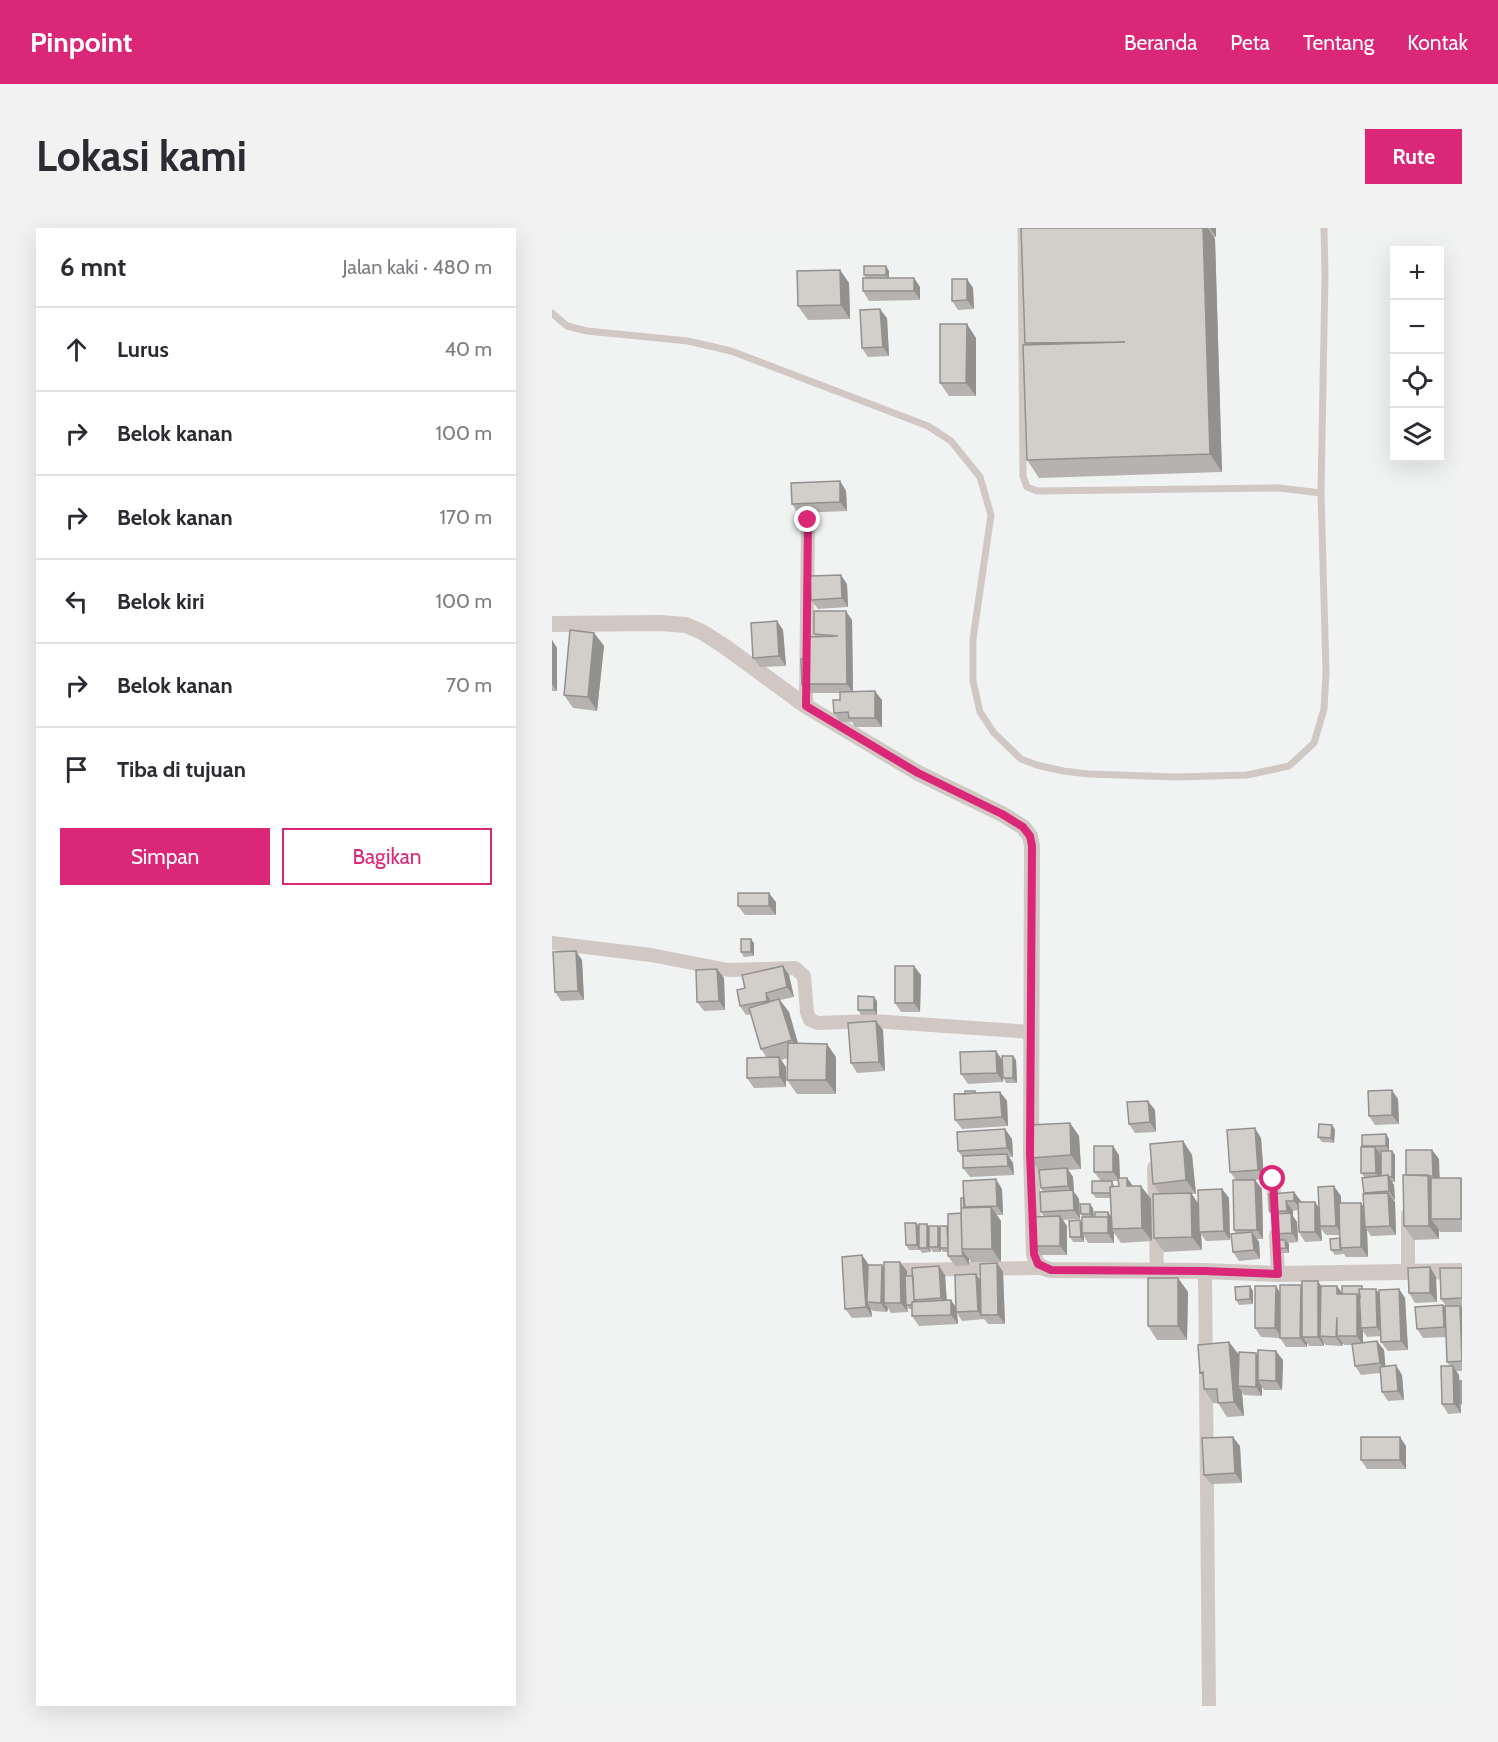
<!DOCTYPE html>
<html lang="id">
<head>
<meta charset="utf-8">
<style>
  body { margin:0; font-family:Cabin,sans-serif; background:#f2f2f3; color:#2b2b33 }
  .controls { position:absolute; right:18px; top:18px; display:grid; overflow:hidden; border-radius:0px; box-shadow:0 6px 24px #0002 }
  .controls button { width:54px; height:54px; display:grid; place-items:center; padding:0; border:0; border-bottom:2px solid #e1e1e2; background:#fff; color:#2b2b33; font:30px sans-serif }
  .stop { position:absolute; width:18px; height:18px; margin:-14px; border:4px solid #db2777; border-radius:50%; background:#fff }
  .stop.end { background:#db2777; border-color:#fff; box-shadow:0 2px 6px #0008 }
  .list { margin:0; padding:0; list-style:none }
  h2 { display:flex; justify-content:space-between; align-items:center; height:78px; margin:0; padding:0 24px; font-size:26px }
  h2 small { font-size:20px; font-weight:400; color:#7c7c81 }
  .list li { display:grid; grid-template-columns:39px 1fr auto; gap:18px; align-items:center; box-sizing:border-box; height:84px; padding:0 24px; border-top:2px solid #e1e1e2 }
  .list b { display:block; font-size:22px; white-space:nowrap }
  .list em { font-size:20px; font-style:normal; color:#7c7c81 }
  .actions { display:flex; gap:12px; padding:18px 24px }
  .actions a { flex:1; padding:14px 0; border:2px solid #db2777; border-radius:0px; text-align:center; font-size:21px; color:#db2777 }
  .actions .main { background:#db2777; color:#fff }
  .icon { flex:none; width:33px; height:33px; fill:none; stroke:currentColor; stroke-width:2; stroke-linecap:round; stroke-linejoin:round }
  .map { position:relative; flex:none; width:910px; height:1478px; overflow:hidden; border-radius:0px }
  header { display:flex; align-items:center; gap:36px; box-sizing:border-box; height:84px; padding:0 30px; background:#db2777; color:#fff }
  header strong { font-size:28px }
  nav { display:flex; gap:33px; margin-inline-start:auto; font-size:21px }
  .intro { display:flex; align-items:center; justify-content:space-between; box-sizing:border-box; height:144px; padding:0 36px }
  h1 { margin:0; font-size:42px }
  .button { padding:15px 27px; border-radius:0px; background:#db2777; color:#fff; font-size:21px; font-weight:700 }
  main { display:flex; gap:36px; padding:0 36px }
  aside { flex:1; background:#fff; border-radius:0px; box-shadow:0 6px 24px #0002 }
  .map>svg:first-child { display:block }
</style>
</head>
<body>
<header>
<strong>Pinpoint</strong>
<nav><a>Beranda</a><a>Peta</a><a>Tentang</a><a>Kontak</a></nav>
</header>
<div class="intro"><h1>Lokasi kami</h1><a class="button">Rute</a></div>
<main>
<aside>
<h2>6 mnt<small>Jalan kaki · 480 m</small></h2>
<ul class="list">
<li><svg class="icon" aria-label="ahead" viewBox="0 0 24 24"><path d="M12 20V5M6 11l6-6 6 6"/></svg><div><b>Lurus</b></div><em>40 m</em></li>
<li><svg class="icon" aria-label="right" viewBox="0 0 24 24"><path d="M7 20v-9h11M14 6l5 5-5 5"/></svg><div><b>Belok kanan</b></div><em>100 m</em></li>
<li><svg class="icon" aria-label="right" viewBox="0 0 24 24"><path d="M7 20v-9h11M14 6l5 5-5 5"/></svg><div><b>Belok kanan</b></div><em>170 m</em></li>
<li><svg class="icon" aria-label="left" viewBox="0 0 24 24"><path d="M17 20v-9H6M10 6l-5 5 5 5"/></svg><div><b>Belok kiri</b></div><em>100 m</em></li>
<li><svg class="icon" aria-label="right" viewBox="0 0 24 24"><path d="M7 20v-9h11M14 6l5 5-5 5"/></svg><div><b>Belok kanan</b></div><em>70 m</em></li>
<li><svg class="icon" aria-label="arrive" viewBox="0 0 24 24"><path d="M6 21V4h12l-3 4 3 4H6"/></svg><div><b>Tiba di tujuan</b></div></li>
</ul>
<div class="actions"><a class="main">Simpan</a><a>Bagikan</a></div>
</aside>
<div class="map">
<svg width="910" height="1478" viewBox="0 0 910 1478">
  <rect width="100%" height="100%" fill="#f1f3f3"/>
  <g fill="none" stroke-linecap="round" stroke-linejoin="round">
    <path stroke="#d1c8c3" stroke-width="7" d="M0 85 15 98 35 103 136 113 179 123 376 198 399 213 428 249 439 287 421 411V453L428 484 442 505 469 531 485 537 511 543 537 546 624 549 695 547 737 538 762 515 772 481 774 444 769 265 727 260 485 263 475 259 471 248 469 0
      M769 265 773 48 772 0"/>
    <path stroke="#d1c8c3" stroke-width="14" d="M254 478 256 292
      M0 715 99 727 176 742 243 740 252 748 255 784 258 792 266 795 321 793 479 804
      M602 940 605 1043
      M721 951 723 981
      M856 986V1044
      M724 1007 726 1046
      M350 1042 490 1040
      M653 1043 657 1478"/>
    <path stroke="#d1c8c3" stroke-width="16" d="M0 396 108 395 134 397 150 404 172 418 254 478 366 545 450 586 471 599 478 608 480 618 479 925 482 1026C484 1037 489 1040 499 1042L653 1043 726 1046 910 1043"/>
  </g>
  <path fill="#b5b2af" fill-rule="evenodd" d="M469 0H664V9H662L663 11 670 244 487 250 475 232 474 117 473 115Z
    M288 42 297 55 298 91 256 92 246 78Z
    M337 43V50H362L368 59V72L317 73 311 63 314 50 312 47Z
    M415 51 421 60 422 81 406 82 400 73Z
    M335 90 337 128 316 129 310 120Z
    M424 110V168H397L388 155Z
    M288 253 294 263 295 283 246 285 240 276Z
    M295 356 296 379 266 381 259 372Z
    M300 392 301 463 330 472V499H303L300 494H288L282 485 288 472V465H256L250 456 263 408 262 406Z
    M225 393 231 402 234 438 208 439 201 430Z
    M42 405 52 418 45 483 21 480 12 467Z
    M0 412 5 420V463H0Z
    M224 674V687H193L186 678Z
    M202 715V728L192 729 189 724Z
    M30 732 32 772 9 773 3 764Z
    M231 738 237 747 242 769 228 772 237 784 246 815 284 829V866H245L235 852 236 830 229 832 234 839V859L202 860 195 850 215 830 209 821 199 786 194 787 188 778 193 760Z
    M165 741 172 750 173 782 152 783 145 774Z
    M369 747 368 784H349L343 775Z
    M325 773V787H309L306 782Z
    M324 793 331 802 333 843 305 845 299 835Z
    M444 823 450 832H464L465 855H454L451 850V854L416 856 409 846Z
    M448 864 455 873 456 898 410 901 403 892 424 865Z
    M846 871 847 896 823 897 817 888Z
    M603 882 604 904 583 905 577 896Z
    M518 895 527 908 529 941 516 942 521 949 522 964 527 971 528 991 511 992 515 998V1027H488L482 1018 492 989 489 984 491 964 489 960 487 943 478 930Z
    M780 897 783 902 782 915 770 914 766 909Z
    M453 901 460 911 461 929H457L461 935 462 947 418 949 411 940V930L406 923Z
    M834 906 837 911V923H840L843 927V954H840L842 957 843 972H841L843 974 844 1007 819 1008 815 1002 816 1029H794L792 1026 783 1027 779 1022 788 1011V1007H774L769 1001 770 1013 753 1014 747 1004 746 982 741 983V988L745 994 746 1014 736 1015 737 1025H725L722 1021 725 1012 721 1006 720 987 718 983 717 966 749 973V974H763L767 980 789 968V975H809L812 980V965L813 950 809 945V919Z
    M709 910 712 951 703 952 710 961 711 1011H705L707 1014 708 1031 687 1033 681 1024 684 1006 682 1002 684 952 678 944Z
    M631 913 640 927 644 966H640L646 976 670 961 677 970 678 1012 654 1013 649 1006 650 1022 612 1024 602 1010 608 966 601 956Z
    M880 922 887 931V950H909L910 951V1004H888L887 1002V1011L862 1012 852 998 854 947Z
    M567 927 568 950H575L581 958 599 971 600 1013 569 1015 562 1005V1015H536L532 1008V1014H521L518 1009 528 992 530 995 531 989 529 986 541 980 542 989 559 988 558 970H544L540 965 549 953 542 944ZM560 953H566L567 958 563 959Z
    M450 961 451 987H445L449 993V1034H419L417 1031V1037L403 1038 396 1028V1024H391L389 1021V1024H381L378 1020 379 1024 370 1025 368 1022H357L354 1017 364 995 367 998 377 999 386 998 388 1001 395 998 409 985 412 970Z
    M445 1035 451 1044 453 1096H436L432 1091 410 1093 405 1085 406 1096 367 1098 360 1088V1081H357L355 1079 356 1084 339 1085 336 1080 335 1084 321 1083 319 1081 320 1089 300 1090 293 1081 317 1037 355 1043V1048L393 1047 395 1072 404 1079 428 1051Z
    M910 1040V1143H904L907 1147 908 1158 910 1153V1178L908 1175 909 1185 896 1186 890 1176 898 1138 895 1134 894 1109 871 1110 865 1101 894 1078 889 1071Z
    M884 1049 885 1074 863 1075 857 1065Z
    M626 1050 636 1064 635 1112H605L596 1098Z
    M769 1058H785L790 1065 812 1061 827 1065 847 1061 853 1070 856 1122 836 1123 829 1114V1108L815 1109 811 1103V1115L832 1122 833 1138 850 1147 852 1172 836 1173 830 1164 828 1145 809 1147 803 1138 800 1117H792L791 1115 790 1118 774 1117 772 1115V1118H757L755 1115V1119H734L728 1110 709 1109 703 1100 728 1064 750 1059Z
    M701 1063V1076L687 1077 684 1072Z
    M677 1114 687 1127H706L731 1132 730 1162H712L710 1159V1168L692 1167 690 1164 692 1188 675 1189 666 1175H661L652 1161V1149L648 1145Z
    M688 1218 690 1255 659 1256 652 1247Z
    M854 1218V1241H815L809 1232Z"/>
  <path fill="#93918e" d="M651 0H656L663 11 670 244 658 226Z
    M658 0H664V9Z
    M334 38 337 43V51L334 47Z
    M288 42 297 55 298 91 289 77Z
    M362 50 368 59V72L362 63Z
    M415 51 421 60 422 81 415 72Z
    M328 81 335 90 337 128 331 119Z
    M415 96 424 110V168L414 155Z
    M288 253 294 263 295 283 288 274Z
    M289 347 295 356 296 379 290 370Z
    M294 383 300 392 301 465 295 456Z
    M225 393 231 402 234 438 227 428Z
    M42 405 52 418 45 483 36 469Z
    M0 412 5 420V463L0 456Z
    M323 463 330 472V499L323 490Z
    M217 665 224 674V687L217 678Z
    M199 711 202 715V728L199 724Z
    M24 723 30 732 32 772 26 763Z
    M231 738 237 747 242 769 235 759Z
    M362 738 369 747 368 784 362 775Z
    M165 741 172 750 173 782 167 773Z
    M214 765 220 775 221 782 215 773Z
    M322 769 325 773V787L322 782Z
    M227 771 237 784 249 826 240 812Z
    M324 793 331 802 333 843 327 834Z
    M275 816 284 829V866L274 852Z
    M444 823 450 832 451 854 445 845Z
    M461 828 464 832 465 855 461 850Z
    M227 829 234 839V859L228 849Z
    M840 862 846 871 847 896 840 887Z
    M448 864 455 873 456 898 450 889Z
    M596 873 603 882 604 904 598 894Z
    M518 895 527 908 529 941 519 927Z
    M780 897 783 902 782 915 779 910Z
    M703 900 709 910 712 951 706 942Z
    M453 901 460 911 461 929 455 920Z
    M834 906 837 911V923L834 918Z
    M631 913 640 927 644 966 634 952Z
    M561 918 567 927 568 953 561 944Z
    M823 919 830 928V954L824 945Z
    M880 922 887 931 888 957 881 948Z
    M840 923 843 927V954L840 949Z
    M455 926 461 935 462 947 456 938Z
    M515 940 521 949 522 964 527 971 528 991 522 982 521 966 516 958Z
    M836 947 842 957 843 972 837 963Z
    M876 947 885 960 879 991 887 1002V1011L877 998Z
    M575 950 585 964 575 958Z
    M444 951 450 961 451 987 445 978Z
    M703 952 710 961 711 1011 705 1002Z
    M589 958 599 971 600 1013 590 1000Z
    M782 958 789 968 790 1007 784 998Z
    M670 961 677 970 678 1012 672 1003Z
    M742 964 749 973V982L742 973Z
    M639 965 648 978 647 1004 649 1006 650 1022 640 1009Z
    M836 965 843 974 844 1007 838 998Z
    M734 973 741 983V988L745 994 746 1014 740 1005 739 989 735 983Z
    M763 974 769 983 768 998 769 1001 770 1013 763 1004Z
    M809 975 815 984 813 999 815 1002 816 1029 809 1019Z
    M538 976 541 980 542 991 538 986Z
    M439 979 449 993V1034L440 1021Z
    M556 984 559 988 560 1001 562 1005V1015L556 1005Z
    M508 988 515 998V1027L508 1018Z
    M528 992 531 997 530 1005 532 1008V1014L529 1009Z
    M364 995 368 999 367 1020 368 1022 365 1017Z
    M375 996 378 1001 377 1019 379 1024 375 1020Z
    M386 998 389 1003V1024L386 1019Z
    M700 1004 707 1014 708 1031 702 1022Z
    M733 1012 737 1016V1025L734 1020Z
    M410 1022 417 1031V1037L411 1028Z
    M310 1027 317 1037 315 1074 319 1081 320 1089 314 1079Z
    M348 1034 355 1043V1077H354L355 1079 356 1084 349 1075Z
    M445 1035 451 1044 453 1096 446 1087Z
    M330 1037 337 1046 332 1075 336 1080 335 1084 329 1075Z
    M387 1038 393 1047 395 1080 389 1070Z
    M878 1039 884 1049 885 1074 878 1065Z
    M424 1046 431 1055 429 1087 432 1092 426 1083Z
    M626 1050 636 1064 635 1112 626 1098Z
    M766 1053 772 1062 768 1108 772 1115V1118L766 1109Z
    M749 1057 755 1066 750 1109 755 1115V1119L748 1110Z
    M698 1058 701 1063V1076L698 1071Z
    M724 1058 730 1068V1110L723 1100Z
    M785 1058 792 1068 785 1066Z
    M824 1061 830 1070 831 1108 825 1099Z
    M847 1061 853 1070 856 1122 849 1113Z
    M805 1066 812 1075 809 1100 811 1103V1117L805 1108Z
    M399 1072 405 1081 404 1084 405 1085 406 1096 399 1087Z
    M891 1077 897 1086 899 1108 892 1099Z
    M908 1078 910 1080V1121Z
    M785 1089V1108L791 1115 790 1118 784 1109Z
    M825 1113 832 1122 834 1144 828 1135Z
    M677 1114 687 1127 686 1158 690 1164 692 1188 682 1174Z
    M724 1123 731 1132 730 1162 724 1153Z
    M704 1125 711 1134 706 1152 710 1159V1168L704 1159Z
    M844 1137 850 1147 852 1172 846 1163Z
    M901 1138 907 1147 909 1185 902 1176Z
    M681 1209 688 1218 690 1255 683 1245Z
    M848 1209 854 1218V1241L848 1232Z"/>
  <path fill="#d2cfcb" stroke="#93918e" stroke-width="1.5" d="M469 0H651L658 226 475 232 471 117 573 114 473 115Z
    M312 38H334V47H312Z
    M288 42 289 77 246 78 245 43Z
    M311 50H362V63H311Z
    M400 51H415V72L400 73Z
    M328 81 331 119 310 120 308 82Z
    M388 96H415L414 155H388Z
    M288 253V274L240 276 239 255Z
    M289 347 290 370 259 372 258 348Z
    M262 383H294L295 456H250L249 431H257L256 409 286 408 262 406Z
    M225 393 227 428 201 430 199 395Z
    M18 402 42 405 36 469 12 467Z
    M323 463V490H297L296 484 282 485 281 472H288V464Z
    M186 665H217V678H186Z
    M189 711H199V724H189Z
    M24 723 26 763 3 764 1 724Z
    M231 738 235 759 214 765 215 773 188 778 185 762 193 760 190 747Z
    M343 738H362V775H343Z
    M165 741 167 773 145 774 144 742Z
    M306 768 322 769V782H306Z
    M227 771 240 812 209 821 197 780Z
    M324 793 327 834 299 835 296 795Z
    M236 815 275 816 274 852H235Z
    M444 823 445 845 409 846 408 824Z
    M450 828H461V850H451Z
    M227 829 228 849 195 850V830Z
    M840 862V887L817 888 816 863Z
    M413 863H423V865L413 866Z
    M448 864 450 889 403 892 402 866Z
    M596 873 598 894 577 896 575 874Z
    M518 895 519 927 478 930 477 897Z
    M767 896 780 897 779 910 766 909Z
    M703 900 706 942 678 944 675 902Z
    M453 901 455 920 406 923 405 904Z
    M834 906V918H810V907Z
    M631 913 634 952 601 956 598 916Z
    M542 918H561V944H542Z
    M809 919H823L824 945H809Z
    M854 922H880L881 948 854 947Z
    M829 923H840V949H837L836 947 829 948Z
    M455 926 456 938 411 940V928Z
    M515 940 516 958 489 960 487 942Z
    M836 947 837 963 812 965 810 950Z
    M851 947H876L877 998H852Z
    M566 950H575V958H589L590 1000 560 1001 558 959 567 958Z
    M879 950H909V991H879Z
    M444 951 445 978 412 979 411 953Z
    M681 952H703L705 1002H682Z
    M540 953H560V959H558V965H540Z
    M782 958 784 998H768L766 959Z
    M670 961 672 1003 647 1004 646 962Z
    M521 962 522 982 489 984 488 964Z
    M742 964V973H734L735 983H718L717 966Z
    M639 965 640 1009 602 1010 601 966Z
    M836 965 838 998 813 999 811 966Z
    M409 970H412L413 980H409Z
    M746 974H763V1004H747Z
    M787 975H809V1019L788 1020Z
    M528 976H538V986H529Z
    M439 979 440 1021H410L409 980Z
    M543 984H556V990V989H543Z
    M409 985 410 1021 411 1028H396V986Z
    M739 985 740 1005 721 1006 720 986Z
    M508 988V1018H482V989Z
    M530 989H556V1005H530Z
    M528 992 529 1009H518L517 993Z
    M353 995H364L365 1017H354Z
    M367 996H375V1020H367Z
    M377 998H386V1019H377Z
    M388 998H395L396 1020H388Z
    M700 1004 702 1022 681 1024 679 1006Z
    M788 1010 789 1022H779L778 1011Z
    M722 1012H733L734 1020 722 1021Z
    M310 1027 314 1079 293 1081 290 1029Z
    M332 1034H348L349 1075H332Z
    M445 1035 446 1087H429L428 1036Z
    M316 1037H330L329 1075 315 1074Z
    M387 1038 389 1070 362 1072 360 1040Z
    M878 1039V1065H857L856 1040Z
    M888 1040H910V1070L889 1071Z
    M424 1046 426 1083 404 1084 403 1047Z
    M353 1048H361L362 1072 363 1073 360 1074V1077H354Z
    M596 1050H626V1098H596Z
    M750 1053H766V1109H750Z
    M728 1057H749L748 1110H728Z
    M698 1058V1071L684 1072 683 1059Z
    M703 1058H724L723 1100H703Z
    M769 1058H785V1066H805V1108H785V1089L784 1109 768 1108Z
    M790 1058H810V1061H807L808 1069 805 1066H790Z
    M807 1061H824L825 1099 809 1100Z
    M847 1061 849 1113 829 1114 827 1062Z
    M399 1072V1087L360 1088V1074Z
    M891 1077 892 1099 865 1101 863 1079Z
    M893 1078H908L910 1133 895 1134Z
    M825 1113 828 1135 803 1138 800 1116Z
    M677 1114 682 1174 666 1175 665 1161H652L651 1144 648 1145 646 1117Z
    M706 1122 724 1123V1153L706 1152Z
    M687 1124 704 1125V1159L686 1158Z
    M844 1137 846 1163 830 1164 828 1139Z
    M889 1138H901L902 1176H890Z
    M908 1153H910V1174H908Z
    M681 1209 683 1245 652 1247 650 1210Z
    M809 1209H848V1232H809Z"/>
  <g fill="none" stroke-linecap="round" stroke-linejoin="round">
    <path stroke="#db2777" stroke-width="8" d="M256 292 254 478 366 545 450 586 471 599 478 608 480 618 478 925 482 1026 486 1036 499 1042 653 1043 726 1046 721 951"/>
  </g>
</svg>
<div class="controls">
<button>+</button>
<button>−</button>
<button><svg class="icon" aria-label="locate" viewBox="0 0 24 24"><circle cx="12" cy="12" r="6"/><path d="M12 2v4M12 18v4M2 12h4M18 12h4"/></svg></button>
<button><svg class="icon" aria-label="layers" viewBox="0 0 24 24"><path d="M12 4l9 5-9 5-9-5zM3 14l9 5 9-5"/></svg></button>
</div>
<div class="stop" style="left:721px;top:951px"></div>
<div class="stop end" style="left:256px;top:292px"></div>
</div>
</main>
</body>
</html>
